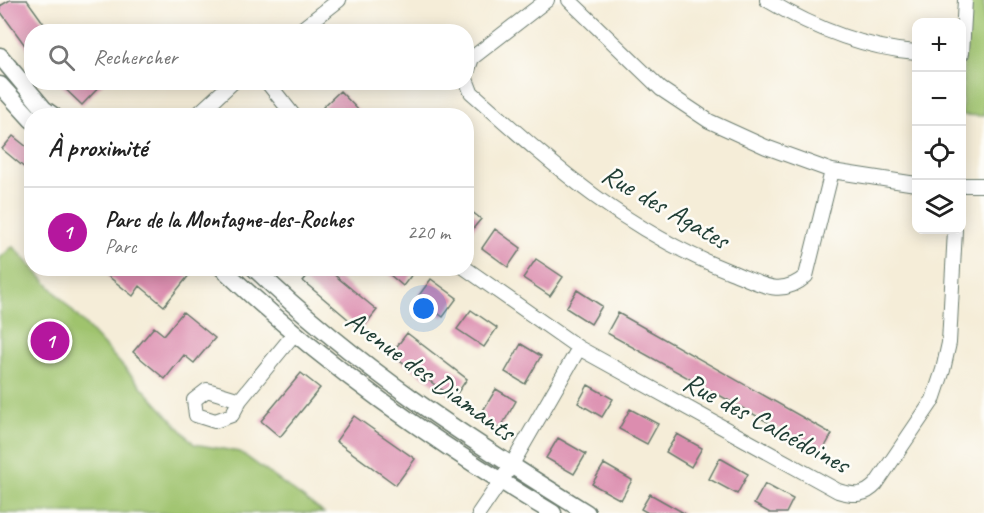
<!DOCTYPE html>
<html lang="fr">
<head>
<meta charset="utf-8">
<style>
  body { margin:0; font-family:Caveat,sans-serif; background:#f6f6f6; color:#222 }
  .controls { position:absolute; right:18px; top:18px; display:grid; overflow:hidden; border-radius:12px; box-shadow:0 3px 15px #0003 }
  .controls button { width:54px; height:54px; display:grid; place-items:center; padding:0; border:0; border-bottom:2px solid #e0e0e0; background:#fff; color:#222; font:30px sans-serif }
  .you { position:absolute; left:424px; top:309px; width:21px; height:21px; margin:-15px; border:4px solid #fff; border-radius:50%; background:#1a73e8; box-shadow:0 0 0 9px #1a73e833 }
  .badge { display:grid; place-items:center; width:39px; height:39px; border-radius:50%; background:#b5179e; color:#fff; font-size:20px; font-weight:700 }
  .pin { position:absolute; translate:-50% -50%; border:3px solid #fff; box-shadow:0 2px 6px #0006 }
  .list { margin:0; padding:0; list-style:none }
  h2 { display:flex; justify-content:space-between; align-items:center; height:78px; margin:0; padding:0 24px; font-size:26px }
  h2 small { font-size:20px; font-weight:400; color:#767676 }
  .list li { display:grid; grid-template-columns:39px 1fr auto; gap:18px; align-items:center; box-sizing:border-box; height:90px; padding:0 24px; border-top:2px solid #e0e0e0 }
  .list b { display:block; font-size:22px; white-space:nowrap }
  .list p { margin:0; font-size:20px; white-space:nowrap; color:#767676 }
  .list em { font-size:20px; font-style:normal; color:#767676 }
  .icon { flex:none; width:33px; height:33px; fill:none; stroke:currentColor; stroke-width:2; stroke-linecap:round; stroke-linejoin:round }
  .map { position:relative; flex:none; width:984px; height:513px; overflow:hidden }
  .search { position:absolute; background:#fff; box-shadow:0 3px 15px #0003; left:24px; top:24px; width:450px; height:66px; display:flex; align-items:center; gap:15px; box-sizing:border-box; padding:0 21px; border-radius:24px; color:#767676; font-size:22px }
  .panel { position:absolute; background:#fff; box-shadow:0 3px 15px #0003; left:24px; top:108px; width:450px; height:168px; border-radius:24px }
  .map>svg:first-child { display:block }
</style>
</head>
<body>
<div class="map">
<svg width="984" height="513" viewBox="0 0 984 513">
  <rect width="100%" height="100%" fill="#fdfcf7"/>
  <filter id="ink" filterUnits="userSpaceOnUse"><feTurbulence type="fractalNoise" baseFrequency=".0167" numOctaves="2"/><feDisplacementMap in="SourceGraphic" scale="12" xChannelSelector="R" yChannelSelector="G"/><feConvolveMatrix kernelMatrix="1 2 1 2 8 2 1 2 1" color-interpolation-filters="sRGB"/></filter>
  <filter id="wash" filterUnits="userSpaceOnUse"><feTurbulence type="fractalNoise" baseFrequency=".008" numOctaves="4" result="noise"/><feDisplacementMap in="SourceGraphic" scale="24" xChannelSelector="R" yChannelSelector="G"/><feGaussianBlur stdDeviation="1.35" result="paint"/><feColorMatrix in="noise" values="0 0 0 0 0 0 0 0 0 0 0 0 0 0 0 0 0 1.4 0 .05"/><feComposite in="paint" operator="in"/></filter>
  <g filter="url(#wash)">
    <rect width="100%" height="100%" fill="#f5edd8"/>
    <path fill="#9fc36d" stroke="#5f8050" stroke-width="1.5" d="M965 0H984V116L962 115Z
      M13 246 194 444 240 452 324 513H0V258Z"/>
    <g id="blocks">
      <path fill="#dc8daf" d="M10 0H27L50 32H32V55L0 11V6Z
        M58 82H104L82 105Z
        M340 91 364 116H332L323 107Z
        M13 136 32 151V174L2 149Z
        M466 207 481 219 466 237Z
        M495 229 521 248 508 267 482 248Z
        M536 259 563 277 550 296 523 278Z
        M113 268H183L190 274 164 306 140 286 133 296 108 276Z
        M314 268H326L377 310 361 330 303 281Z
        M382 268H417L403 286Z
        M431 279 457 298 443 317 417 298Z
        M577 290 602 306 591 324 566 308Z
        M471 310 497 328 484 347 457 329Z
        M183 312 215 338 194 363 184 355 165 379 133 352 154 327 164 335Z
        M618 313 832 434 822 452 607 333Z
        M407 333 467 379 454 398 391 354Z
        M521 344 541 356 525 384 505 372Z
        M301 373 320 388 280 437 261 421Z
        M588 385 613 399 602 417 578 403Z
        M496 389 516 401 500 429 479 417Z
        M630 409 658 424 647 444 619 429Z
        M354 416 415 459 396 485 336 441Z
        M677 434 702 448 691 467 666 452Z
        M558 438 586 454 574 474 546 458Z
        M720 458 748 474 737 494 709 479Z
        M604 464 632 480 621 500 592 484Z
        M765 484 793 499 786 513H770L754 504Z
        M650 494 684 513H648L641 509Z"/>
    </g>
  </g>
  <g filter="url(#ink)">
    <use href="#blocks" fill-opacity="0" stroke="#6a7b6d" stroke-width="1.5"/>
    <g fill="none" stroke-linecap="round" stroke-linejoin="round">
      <g stroke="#6a7b6d" stroke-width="16">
        <path id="minor" d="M569 0 661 89 709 121 766 147 832 171 916 184
          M767 0C812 27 864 48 916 52
          M298 32 339 0
          M962 53 965 0
          M466 75 472 58 547 0
          M466 79 471 92C555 167 624 230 731 272 760 283 780 299 806 276L832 171
          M267 82 294 116
          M196 116 233 82
          M962 185H984
          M465 268 579 348 838 491C854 496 865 496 876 484L933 400 943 370 949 343 955 230
          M240 400 207 390 194 400 196 415 215 421 232 415 240 400 294 334
          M479 513 511 466 579 348"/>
      </g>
      <g stroke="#6a7b6d" stroke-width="19">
        <path id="tertiary" d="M0 56 44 109 54 116
          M0 85 32 120
          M222 268C322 364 434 442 553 513
          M254 268C358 368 465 437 587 513"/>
      </g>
      <use href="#minor" stroke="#fff" stroke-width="14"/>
      <use href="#tertiary" stroke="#fff" stroke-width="16"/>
    </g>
  </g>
  <g text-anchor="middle" stroke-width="5" stroke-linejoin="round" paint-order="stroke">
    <g font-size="28" fill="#1f3d34" stroke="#fdfcf7">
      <text transform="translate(666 206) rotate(30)" y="10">Rue des Agates</text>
      <text transform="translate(431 375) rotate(36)" y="10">Avenue des Diamants</text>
      <text transform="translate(767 422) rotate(28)" y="10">Rue des Calcédoines</text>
    </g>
  </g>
</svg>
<div class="controls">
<button>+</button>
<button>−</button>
<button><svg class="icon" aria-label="locate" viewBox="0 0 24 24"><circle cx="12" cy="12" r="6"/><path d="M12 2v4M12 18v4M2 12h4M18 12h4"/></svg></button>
<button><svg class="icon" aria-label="layers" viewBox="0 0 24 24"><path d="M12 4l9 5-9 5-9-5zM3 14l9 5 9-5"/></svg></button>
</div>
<div class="you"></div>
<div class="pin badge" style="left:50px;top:341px">1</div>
<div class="search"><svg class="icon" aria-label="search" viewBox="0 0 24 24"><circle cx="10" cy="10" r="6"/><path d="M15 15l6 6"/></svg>Rechercher</div>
<section class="panel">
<h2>À proximité<small></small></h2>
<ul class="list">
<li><span class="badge">1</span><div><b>Parc de la Montagne-des-Roches</b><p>Parc</p></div><em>220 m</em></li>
</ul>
</section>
</div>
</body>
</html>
